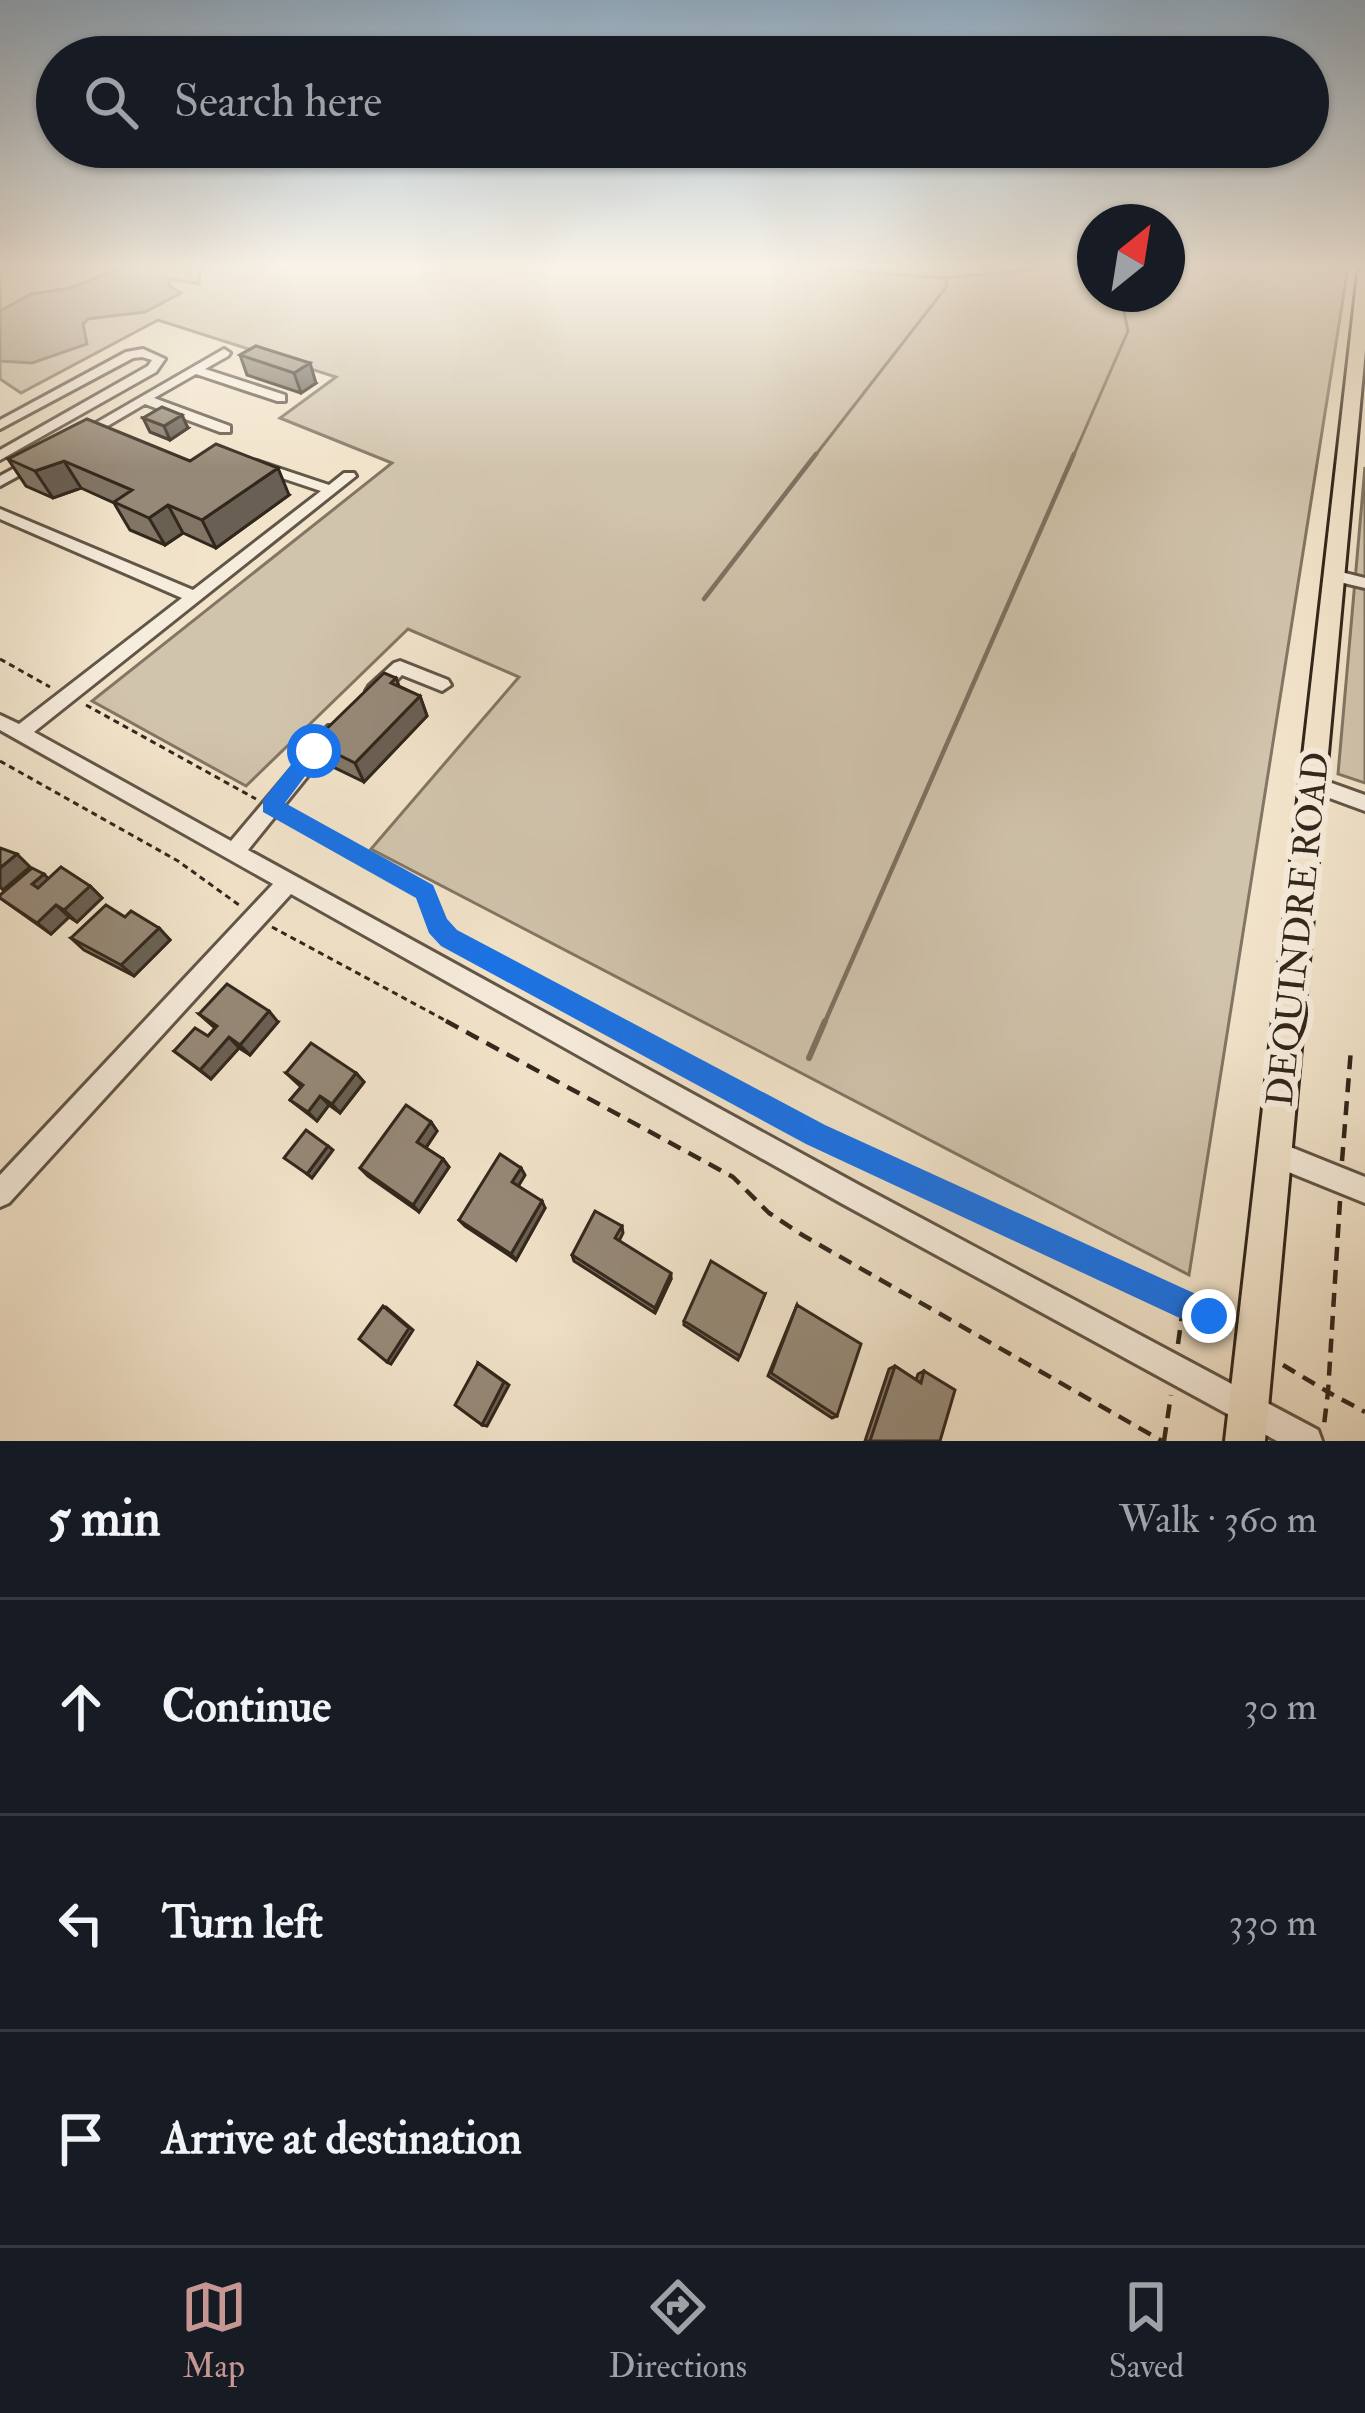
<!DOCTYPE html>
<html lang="en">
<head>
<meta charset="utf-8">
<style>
  body { margin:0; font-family:"IM FELL Double Pica",serif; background:#242831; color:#f1f3f6 }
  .compass { position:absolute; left:1077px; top:204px; width:108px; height:108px; border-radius:50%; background:#171b24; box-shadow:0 3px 9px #0004; rotate:30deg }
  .stop { position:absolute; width:36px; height:36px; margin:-27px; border:9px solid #1a73e8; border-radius:50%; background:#fff }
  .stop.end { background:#1a73e8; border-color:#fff; box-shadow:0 3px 12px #0008 }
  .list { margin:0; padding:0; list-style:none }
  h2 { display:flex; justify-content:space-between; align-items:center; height:156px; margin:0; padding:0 48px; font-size:51px }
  h2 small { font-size:39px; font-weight:400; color:#9ea1a6 }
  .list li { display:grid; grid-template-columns:78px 1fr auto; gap:36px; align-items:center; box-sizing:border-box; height:216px; padding:0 48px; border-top:3px solid #363941 }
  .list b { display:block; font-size:45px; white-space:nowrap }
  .list em { font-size:39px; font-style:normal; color:#9ea1a6 }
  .icon { flex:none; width:66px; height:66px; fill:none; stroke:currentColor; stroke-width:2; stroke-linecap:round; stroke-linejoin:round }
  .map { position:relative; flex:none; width:1365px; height:1441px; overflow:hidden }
  .search { position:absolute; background:#171b24; box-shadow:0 3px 9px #0004; left:36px; right:36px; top:36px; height:132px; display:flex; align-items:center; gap:30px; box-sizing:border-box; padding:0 42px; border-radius:66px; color:#9ea1a6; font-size:45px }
  .sheet { height:804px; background:#171b24 }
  nav { display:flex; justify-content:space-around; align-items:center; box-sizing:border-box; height:168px; border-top:3px solid #363941; background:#171b24; font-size:33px; color:#9ea1a6 }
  nav a { display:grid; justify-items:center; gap:6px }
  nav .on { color:#c59692 }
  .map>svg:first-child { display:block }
</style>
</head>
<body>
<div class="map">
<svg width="1365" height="1441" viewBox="0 0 1365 1441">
  <rect width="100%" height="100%" fill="#f2e4cb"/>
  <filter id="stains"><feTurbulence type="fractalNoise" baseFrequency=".00167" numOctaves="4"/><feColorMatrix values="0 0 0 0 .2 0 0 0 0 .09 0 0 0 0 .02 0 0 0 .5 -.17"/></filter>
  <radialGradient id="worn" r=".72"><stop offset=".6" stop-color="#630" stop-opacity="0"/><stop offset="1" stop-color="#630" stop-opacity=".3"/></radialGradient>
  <path fill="#d1c4ad" stroke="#827664" stroke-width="3" d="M0 267H1095V294H1167V267H1348L1189 1275 371 849 519 677 408 629 246 786 92 701 392 463 280 418 336 377 158 320 21 393 0 379Z
    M1365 467V783L1338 774Z"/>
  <path fill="#b1a490" stroke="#7e7262" stroke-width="3" d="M125 267H200L199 284 170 279 169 286 181 293 145 312 88 319 83 324 87 344 32 363 0 361V311L31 294 70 288Z"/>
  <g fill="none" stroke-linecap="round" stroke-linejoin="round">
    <path stroke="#7e7262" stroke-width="3" d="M805 267 945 278 1060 267
      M1084 267 1095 269
      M0 272 13 267
      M814 457 947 286 945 278
      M1073 457 1128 331 1124 312 1109 294"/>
    <path stroke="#7e7262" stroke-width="4.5" d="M704 599 816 454
      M824 1024 1074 454"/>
    <path stroke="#7e7262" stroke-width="6" d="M809 1058 825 1021"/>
    <g stroke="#625648" stroke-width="6">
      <path id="minor" d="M143 349 165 359 156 372 0 460V450L148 366 152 360 142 357 133 358 0 429V420L126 352Z
        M224 349 230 353 228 356 205 369 285 395V401H277L196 374 154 398 230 426V432H220L145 404 87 438 82 439 75 435Z
        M37 456 42 457V463L0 486V476Z
        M257 461 329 485 344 473H354L356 476 34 732 231 841 328 726H340L343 731 340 736 248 850 859 1185 1318 1430 1322 1441H1277L841 1203 291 894 9 1203 0 1207V1175L273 884 0 730V715L19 724 182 598 0 519V509L193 590 321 491 252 468V462Z
        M1333 570 1365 578V588L1327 579 1325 575Z
        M400 661 448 680 451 685 442 691 402 675 381 696H369L366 691 369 686 394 663Z
        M1312 776 1365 795V811L1305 789 1302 784 1305 779Z
        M1273 1140 1365 1177V1203L1264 1162 1260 1153 1264 1144Z"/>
    </g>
    <g stroke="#32271c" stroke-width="6">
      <path id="major" d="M1365 269V350L1265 1441H1225L1358 273Z"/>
    </g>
    <path stroke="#32271c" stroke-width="3" stroke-dasharray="6 4.5" stroke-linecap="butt" d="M0 659 50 687
      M86 705 256 799
      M0 761 178 861 239 905
      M286 813 425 891 438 926 449 938 610 1024
      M272 927 452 1024"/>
    <path stroke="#32271c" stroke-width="4.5" stroke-dasharray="14 9" stroke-linecap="butt" d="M446 1021 733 1177 769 1213 804 1236 1162 1441
      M604 1021 816 1135 1184 1301
      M1342 1161 1351 1049
      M1340 1201 1328 1392 1365 1412
      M1178 1344 1184 1301 1230 1330
      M1283 1365 1328 1392 1324 1425
      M1164 1441 1171 1395"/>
    <use href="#minor" fill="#f7eddd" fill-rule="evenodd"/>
    <use href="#major" fill="#f2e4cb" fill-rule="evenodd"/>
  </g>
  <path fill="#817666" stroke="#32271c" stroke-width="3" d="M256 346 316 383 301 393 247 375 240 355Z
    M143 418 188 428 170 440 150 432Z
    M8 459 190 461 289 495 216 548 183 533 165 545 130 530 114 503 81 488 53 498 26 486Z
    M396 678 399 686 420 696 427 716 364 782 323 762 313 742Z
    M48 879 90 886 102 898 77 922 69 917 51 934 0 898Z
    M159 928 170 940 134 976 84 950 71 938Z
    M199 1014 278 1022 250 1055 239 1048 211 1079 174 1051 208 1036 215 1028Z
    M286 1073H356L364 1082 340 1113 329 1105 317 1121 290 1100 301 1087Z
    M431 1122 437 1131 426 1148 443 1159 449 1167 419 1212 368 1176 360 1168Z
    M525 1175 518 1186 545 1208 516 1260 465 1226 459 1220Z
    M622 1226 623 1233 619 1241 671 1279 655 1313 574 1261 572 1255Z
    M765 1294 738 1360 684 1325V1321Z
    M797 1305 837 1416 832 1418 768 1376Z
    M895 1366 916 1380 918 1374 924 1371 940 1441H865L889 1369Z"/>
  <path fill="#696053" stroke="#32271c" stroke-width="3" d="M310 363 316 383 301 393 294 373Z
    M182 415 188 428 170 440 164 426Z
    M64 461 81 488 53 498 35 471Z
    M278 468 289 495 216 548 202 520Z
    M168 505 183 533 165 545 149 518Z
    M420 696 427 716 364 782 355 763Z
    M17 854 30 867 3 890 0 887V868Z
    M44 874 56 887 45 896 32 884Z
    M90 886 102 898 77 922 64 910Z
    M56 905 69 917 51 934 37 923Z
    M159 928 170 940 134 976 121 965Z
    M269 1011 278 1022 250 1055 240 1045Z
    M229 1037 239 1048 211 1079 200 1070Z
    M356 1073 364 1082 340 1113 332 1104Z
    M320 1096 329 1105 317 1121 308 1112Z
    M431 1122 437 1131 424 1150 417 1142Z
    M328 1146 333 1150 312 1178 307 1174Z
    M443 1159 449 1167 419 1212 413 1205Z
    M521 1168 525 1175 516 1190 512 1182Z
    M542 1201 545 1208 516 1260 511 1254Z
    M671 1273V1279L655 1313V1308Z
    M387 1308 413 1330 391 1364 387 1362Z
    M478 1363 509 1385 487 1426 482 1425Z"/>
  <path fill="#968977" stroke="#32271c" stroke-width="3" d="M256 346 310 363 294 373 240 355Z
    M162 407 182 415 164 426 143 418Z
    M87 419 190 461 216 444 278 468 202 520 168 505 149 518 114 502 132 490 64 461 35 471 8 459Z
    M384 673 396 678 391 683 420 696 355 763 313 742Z
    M0 848 17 854 0 868Z
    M61 867 90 886 64 910 56 905 37 923 0 898V895L32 868 44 874 32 884 38 888Z
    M106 905 125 917 131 911 159 928 121 965 71 938Z
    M227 984 269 1011 240 1045 229 1037 200 1070 174 1051 195 1028 208 1036 217 1026 199 1014Z
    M311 1043 356 1073 332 1104 320 1096 308 1112 290 1100 303 1085 286 1073Z
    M406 1105 431 1122 417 1142 443 1159 413 1205 360 1168Z
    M306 1130 328 1146 307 1174 284 1158Z
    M500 1154 521 1168 512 1182 542 1201 511 1254 459 1220Z
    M595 1211 622 1226 615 1238 671 1273 655 1308 572 1255Z
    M711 1261 765 1294 740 1356 684 1321Z
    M797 1305 861 1344 837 1416 771 1373Z
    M383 1306 409 1328 387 1362 359 1339Z
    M478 1363 504 1382 482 1425 455 1405Z
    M895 1366 921 1383 924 1371 955 1390 940 1441H870Z"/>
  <linearGradient id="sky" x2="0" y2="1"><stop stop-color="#92aec5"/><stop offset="0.57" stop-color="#f9f3e8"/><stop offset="1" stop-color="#f9f3e8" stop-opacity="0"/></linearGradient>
  <rect width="1365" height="468" fill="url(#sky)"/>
  <path fill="#1a73e8" d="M314 743 324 751 285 803 433 885 447 919 457 930 825 1125 1220 1305 1224 1316 1220 1327 1209 1331 1199 1327 806 1144 441 946 429 933 416 898 263 812V800L306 746Z"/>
  <g text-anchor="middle" stroke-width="12" stroke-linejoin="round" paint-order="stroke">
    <g font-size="36" fill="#32271c" stroke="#f7eddd">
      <text transform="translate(1297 929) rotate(-84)" y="13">DEQUINDRE ROAD</text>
    </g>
  </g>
  <rect width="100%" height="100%" filter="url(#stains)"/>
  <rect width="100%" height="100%" fill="url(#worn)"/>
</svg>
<svg class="compass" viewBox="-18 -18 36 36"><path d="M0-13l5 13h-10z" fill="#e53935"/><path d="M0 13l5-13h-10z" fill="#9ea1a6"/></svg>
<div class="stop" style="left:314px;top:751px"></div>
<div class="stop end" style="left:1209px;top:1316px"></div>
<div class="search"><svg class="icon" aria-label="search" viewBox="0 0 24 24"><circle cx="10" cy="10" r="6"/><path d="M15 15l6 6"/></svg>Search here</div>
</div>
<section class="sheet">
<h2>5 min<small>Walk · 360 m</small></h2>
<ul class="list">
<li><svg class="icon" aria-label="ahead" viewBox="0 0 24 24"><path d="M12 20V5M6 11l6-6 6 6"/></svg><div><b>Continue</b></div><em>30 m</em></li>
<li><svg class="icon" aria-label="left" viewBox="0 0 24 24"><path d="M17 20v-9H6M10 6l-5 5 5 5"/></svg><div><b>Turn left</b></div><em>330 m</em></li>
<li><svg class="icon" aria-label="arrive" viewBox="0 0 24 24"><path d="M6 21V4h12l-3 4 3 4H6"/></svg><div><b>Arrive at destination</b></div></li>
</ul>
</section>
<nav>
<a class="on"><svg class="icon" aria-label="map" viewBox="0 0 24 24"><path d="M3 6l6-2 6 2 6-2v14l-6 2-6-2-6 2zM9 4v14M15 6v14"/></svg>Map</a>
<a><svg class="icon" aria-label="directions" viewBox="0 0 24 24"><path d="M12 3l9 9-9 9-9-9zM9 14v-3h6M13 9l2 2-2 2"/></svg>Directions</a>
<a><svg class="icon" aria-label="saved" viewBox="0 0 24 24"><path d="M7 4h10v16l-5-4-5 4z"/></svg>Saved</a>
</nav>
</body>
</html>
